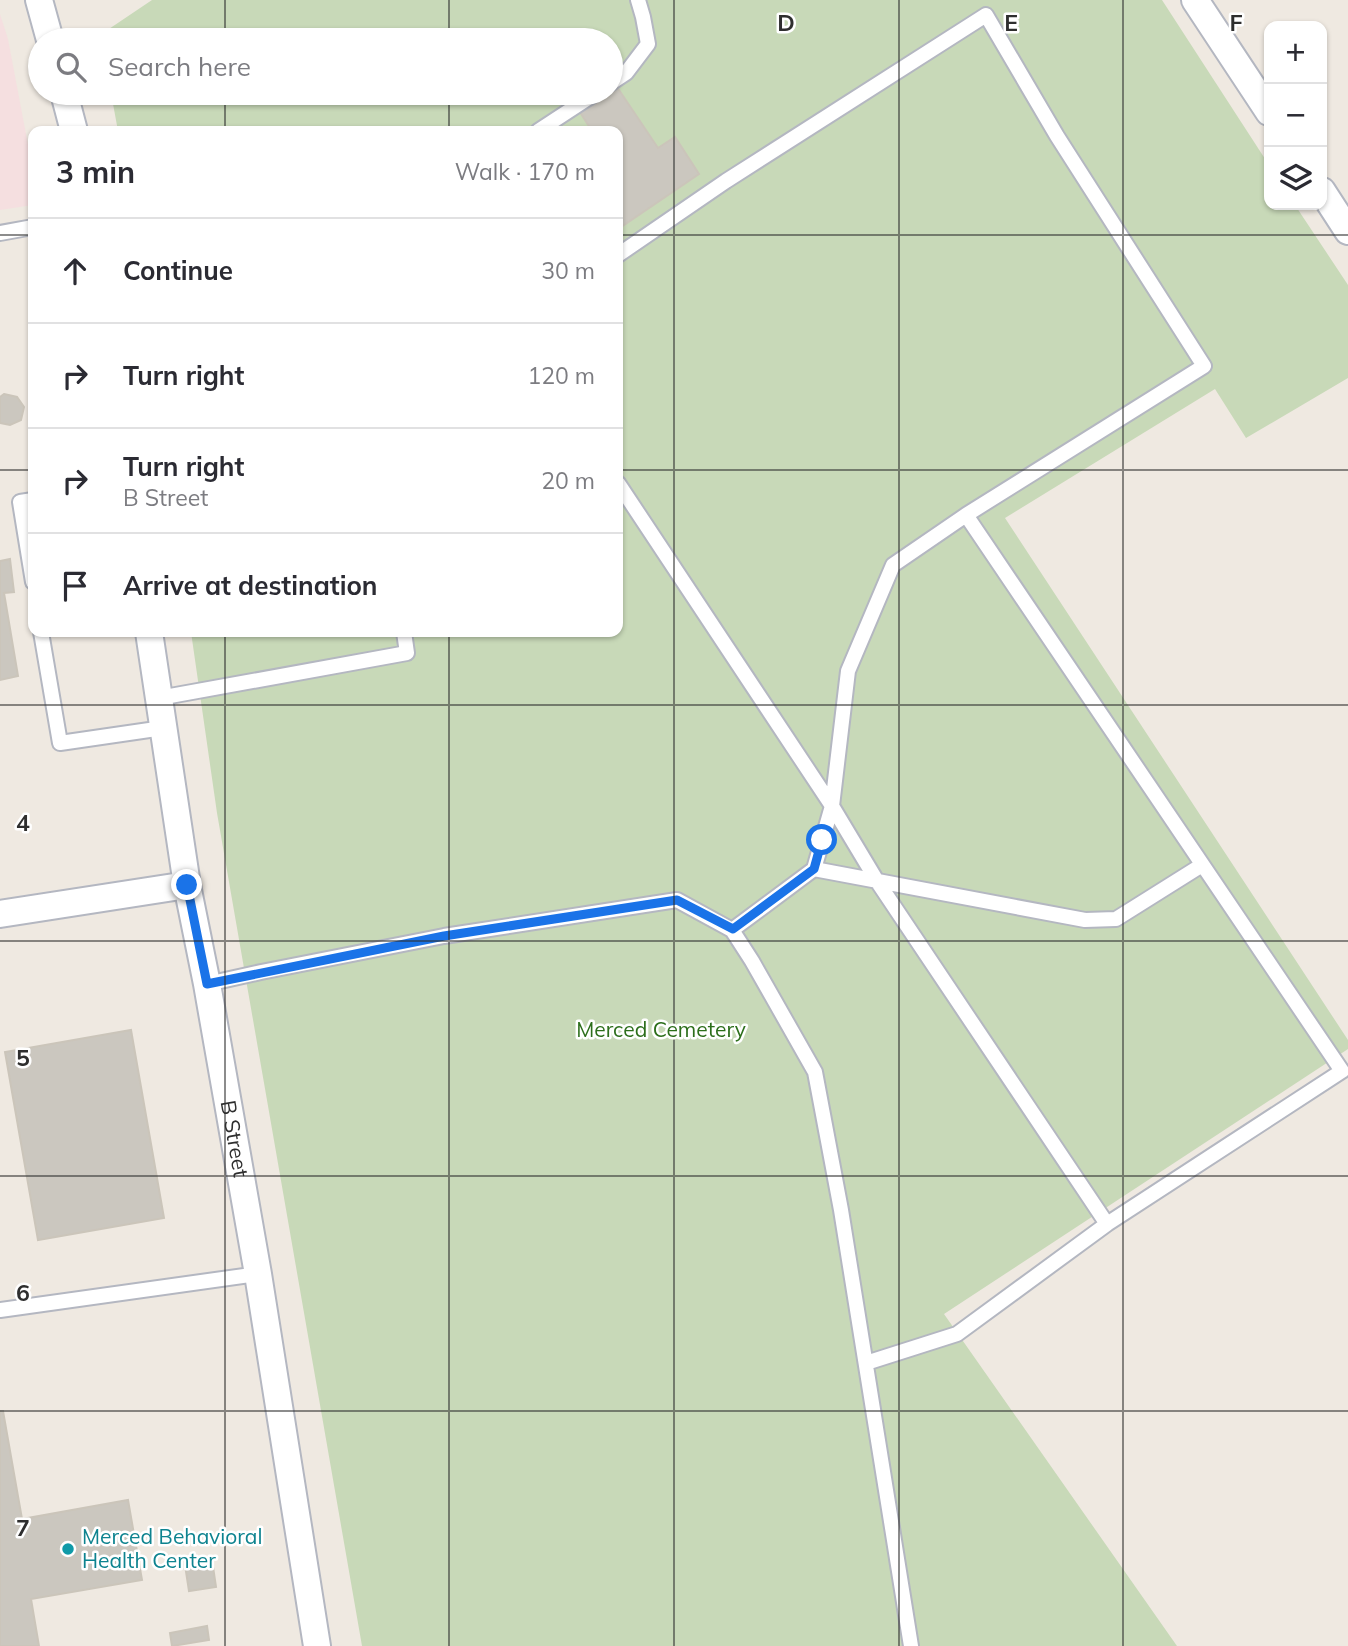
<!DOCTYPE html>
<html lang="en">
<head>
<meta charset="utf-8">
<style>
  body { margin:0; font-family:Mulish,sans-serif; background:#f2f2f3; color:#2b2b33 }
  .controls { position:absolute; right:21px; top:21px; display:grid; overflow:hidden; border-radius:14px; box-shadow:0 2px 5px #0004 }
  .controls button { width:63px; height:63px; display:grid; place-items:center; padding:0; border:0; border-bottom:2px solid #e1e1e2; background:#fff; color:#2b2b33; font:35px sans-serif }
  .stop { position:absolute; width:21px; height:21px; margin:-16px; border:5px solid #1a73e8; border-radius:50%; background:#fff }
  .stop.end { background:#1a73e8; border-color:#fff; box-shadow:0 2px 7px #0008 }
  .list { margin:0; padding:0; list-style:none }
  h2 { display:flex; justify-content:space-between; align-items:center; height:91px; margin:0; padding:0 28px; font-size:30px }
  h2 small { font-size:23px; font-weight:400; color:#7c7c81 }
  .list li { display:grid; grid-template-columns:46px 1fr auto; gap:21px; align-items:center; box-sizing:border-box; height:105px; padding:0 28px; border-top:2px solid #e1e1e2 }
  .list b { display:block; font-size:26px; white-space:nowrap }
  .list p { margin:0; font-size:23px; white-space:nowrap; color:#7c7c81 }
  .list em { font-size:23px; font-style:normal; color:#7c7c81 }
  .icon { flex:none; width:38px; height:38px; fill:none; stroke:currentColor; stroke-width:2; stroke-linecap:round; stroke-linejoin:round }
  .map { position:relative; flex:none; width:1348px; height:1646px; overflow:hidden }
  .search { position:absolute; background:#fff; box-shadow:0 2px 5px #0004; left:28px; top:28px; width:595px; height:77px; display:flex; align-items:center; gap:18px; box-sizing:border-box; padding:0 24px; border-radius:38px; color:#7c7c81; font-size:26px }
  .panel { position:absolute; background:#fff; box-shadow:0 2px 5px #0004; left:28px; top:126px; width:595px; height:511px; border-radius:14px }
  .map>svg:first-child { display:block }
</style>
</head>
<body>
<div class="map">
<svg width="1348" height="1646" viewBox="0 0 1348 1646">
  <rect width="100%" height="100%" fill="#efe9e1"/>
  <path fill="#f5dfe0" d="M0 14 8 39 33 171V205L0 210Z"/>
  <path fill="#c8d9b8" d="M152 0H1162L1269 165V205H1295L1348 285V378L1246 438 1215 389 1005 518 1348 1040V1049L944 1314 1177 1646H362L217 813 191 632H618V131H118L111 93H611V40H101L100 35Z"/>
  <path fill="#cbc7bf" stroke="#cbc5ba" stroke-width="2" d="M615 84 658 148 675 137 699 174 618 229V176L621 174 618 169V131H592L578 109 602 93H611V87Z
    M4 394 17 397 24 407 21 420 10 425 0 423V397Z
    M10 559 14 592 4 593 18 676 0 680V561Z
    M131 1030 164 1218 38 1240 5 1052Z
    M0 1411H3L22 1519 128 1500 142 1580 31 1599 39 1646H0Z
    M212 1560 216 1587 189 1591 185 1565Z
    M207 1626 209 1640 172 1646 170 1633Z"/>
  <g fill="none" stroke-linecap="round" stroke-linejoin="round">
    <g stroke="#b4b7c1" stroke-width="18">
      <path id="service" d="M611 83 626 73 648 44 643 17 638 0
        M538 131 596 93
        M0 233 33 227
        M618 255 726 181 986 15 1057 136 1204 366 966 515 893 565 848 671 832 806 877 881 1107 1224 1342 1071 966 515
        M618 483 832 806 814 869 732 930
        M33 500 20 502 33 582
        M41 632 60 743 163 728
        M159 698 407 653 404 632
        M814 869 1085 920 1116 919 1202 865
        M207 984 261 972 444 936 677 900 732 930 752 961 815 1072 841 1210 911 1646
        M0 1310 258 1274
        M866 1363 957 1334 1107 1224"/>
    </g>
    <g stroke="#b4b7c1" stroke-width="30">
      <g id="minor">
        <path d="M39 0 50 40"/>
        <path d="M1195 0 1269 112"/>
        <path d="M64 93 74 131"/>
        <path d="M1322 191 1348 231"/>
        <path id="s1" d="M149 632 187 885 207 984 258 1274 317 1646"/>
        <path d="M0 914 187 885"/>
      </g>
    </g>
    <use href="#service" stroke="#fff" stroke-width="14"/>
    <use href="#minor" stroke="#fff" stroke-width="26"/>
  </g>
  <g fill="none" stroke-linecap="round" stroke-linejoin="round">
    <path stroke="#1a73e8" stroke-width="9" d="M187 885 207 984 444 936 677 900 733 929 814 869 822 840"/>
  </g>
  <path fill="none" stroke="#2e2e2e" stroke-width="2" stroke-opacity="0.55" d="M225 0V40M449 0V40M674 0V1646M899 0V1646M1123 0V1646M225 93V131M449 93V131M0 235H33M618 235H1348M0 470H33M618 470H1348M225 632V1646M449 632V1646M0 705H1348M0 941H1348M0 1176H1348M0 1411H1348"/>
  <circle fill="#0f9aa8" stroke="#fff" stroke-width="2.5" cx="68" cy="1549" r="7"/>
  <g text-anchor="middle" stroke-width="5" stroke-linejoin="round" paint-order="stroke">
    <g font-size="21" fill="#2c6e1b" stroke="#fff">
      <text x="661" y="1037">Merced Cemetery</text>
    </g>
    <g font-size="21" fill="#2e2e2e" stroke="#fff">
      <text dy="7" stroke="none"><textPath href="#s1" startOffset="514">B Street</textPath></text>
    </g>
    <g font-size="21" fill="#0d838f" stroke="#fff" text-anchor="start">
      <text x="82" y="1544">Merced Behavioral<tspan x="82" dy="24">Health Center</tspan></text>
    </g>
  </g>
  <g font-size="23" text-anchor="middle" font-weight="bold" fill="#2e2e2e" stroke="#fff" stroke-width="5" stroke-linejoin="round" paint-order="stroke">
    <text x="786" y="31">D</text>
    <text x="1011" y="31">E</text>
    <text x="1236" y="31">F</text>
    <text x="23" y="831">4</text>
    <text x="23" y="1066">5</text>
    <text x="23" y="1301">6</text>
    <text x="23" y="1536">7</text>
  </g>
</svg>
<div class="controls">
<button>+</button>
<button>−</button>
<button><svg class="icon" aria-label="layers" viewBox="0 0 24 24"><path d="M12 4l9 5-9 5-9-5zM3 14l9 5 9-5"/></svg></button>
</div>
<div class="stop" style="left:822px;top:840px"></div>
<div class="stop end" style="left:187px;top:885px"></div>
<div class="search"><svg class="icon" aria-label="search" viewBox="0 0 24 24"><circle cx="10" cy="10" r="6"/><path d="M15 15l6 6"/></svg>Search here</div>
<section class="panel">
<h2>3 min<small>Walk · 170 m</small></h2>
<ul class="list">
<li><svg class="icon" aria-label="ahead" viewBox="0 0 24 24"><path d="M12 20V5M6 11l6-6 6 6"/></svg><div><b>Continue</b></div><em>30 m</em></li>
<li><svg class="icon" aria-label="right" viewBox="0 0 24 24"><path d="M7 20v-9h11M14 6l5 5-5 5"/></svg><div><b>Turn right</b></div><em>120 m</em></li>
<li><svg class="icon" aria-label="right" viewBox="0 0 24 24"><path d="M7 20v-9h11M14 6l5 5-5 5"/></svg><div><b>Turn right</b><p>B Street</p></div><em>20 m</em></li>
<li><svg class="icon" aria-label="arrive" viewBox="0 0 24 24"><path d="M6 21V4h12l-3 4 3 4H6"/></svg><div><b>Arrive at destination</b></div></li>
</ul>
</section>
</div>
</body>
</html>
